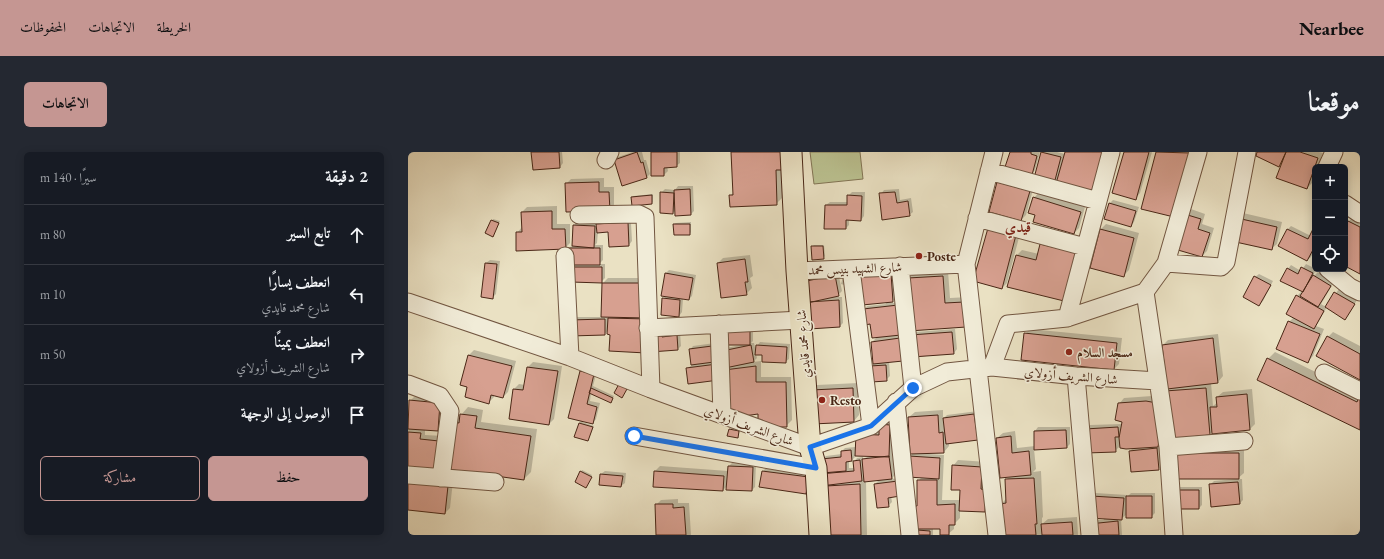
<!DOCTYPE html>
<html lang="ar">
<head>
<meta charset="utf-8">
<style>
  body { margin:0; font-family:"EB Garamond",Amiri,serif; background:#242831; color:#f1f3f6; direction:rtl }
  .controls { position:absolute; right:12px; top:12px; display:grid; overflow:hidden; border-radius:6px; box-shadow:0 2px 10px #0003 }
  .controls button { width:36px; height:36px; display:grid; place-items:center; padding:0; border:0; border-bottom:1px solid #363941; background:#171b24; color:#f1f3f6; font:20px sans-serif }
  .stop { position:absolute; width:12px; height:12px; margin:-9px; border:3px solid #1a73e8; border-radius:50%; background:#fff }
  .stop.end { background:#1a73e8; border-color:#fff; box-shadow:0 1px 4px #0008 }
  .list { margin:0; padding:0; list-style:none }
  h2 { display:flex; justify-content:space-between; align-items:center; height:52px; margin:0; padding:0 16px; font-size:17px }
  h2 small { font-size:13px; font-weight:400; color:#9ea1a6 }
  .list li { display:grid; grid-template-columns:26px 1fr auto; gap:12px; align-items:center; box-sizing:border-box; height:60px; padding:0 16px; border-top:1px solid #363941 }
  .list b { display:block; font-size:15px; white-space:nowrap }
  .list p { margin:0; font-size:13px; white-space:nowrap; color:#9ea1a6 }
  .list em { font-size:13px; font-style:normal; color:#9ea1a6 }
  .actions { display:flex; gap:8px; padding:12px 16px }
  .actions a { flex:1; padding:9px 0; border:1px solid #c59692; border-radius:6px; text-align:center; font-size:14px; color:#c59692 }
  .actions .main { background:#c59692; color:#111 }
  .icon { flex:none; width:22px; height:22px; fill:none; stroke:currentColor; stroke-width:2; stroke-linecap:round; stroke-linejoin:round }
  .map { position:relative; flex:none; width:952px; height:383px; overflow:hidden; direction:ltr; border-radius:6px }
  header { display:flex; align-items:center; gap:24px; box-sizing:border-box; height:56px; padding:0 20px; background:#c59692; color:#111 }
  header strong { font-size:19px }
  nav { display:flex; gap:22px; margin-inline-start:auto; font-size:14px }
  .intro { display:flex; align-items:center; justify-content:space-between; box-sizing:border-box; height:96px; padding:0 24px }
  h1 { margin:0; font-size:28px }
  .button { padding:10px 18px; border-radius:6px; background:#c59692; color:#111; font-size:14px; font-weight:700 }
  main { display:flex; gap:24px; padding:0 24px }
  aside { flex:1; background:#171b24; border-radius:6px; box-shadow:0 2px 10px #0003 }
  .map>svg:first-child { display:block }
</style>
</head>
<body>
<header>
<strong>Nearbee</strong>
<nav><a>الخريطة</a><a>الاتجاهات</a><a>المحفوظات</a></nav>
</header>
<div class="intro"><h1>موقعنا</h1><a class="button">الاتجاهات</a></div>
<main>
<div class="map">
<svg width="952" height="383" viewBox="0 0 952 383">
  <rect width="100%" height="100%" fill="#eae1c3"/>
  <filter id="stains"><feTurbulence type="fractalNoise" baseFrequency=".005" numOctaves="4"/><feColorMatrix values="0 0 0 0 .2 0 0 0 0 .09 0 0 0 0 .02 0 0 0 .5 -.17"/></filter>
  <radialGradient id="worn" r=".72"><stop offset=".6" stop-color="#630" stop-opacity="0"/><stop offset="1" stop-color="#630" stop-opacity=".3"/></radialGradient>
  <path fill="#bbc291" stroke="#827454" d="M402 0H452L455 27 406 32Z"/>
  <path fill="#0003" fill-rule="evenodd" d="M124 0H154L155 11 152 15Z
    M225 0H234L236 8H238L242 22 239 25 215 33 207 8 210 5Z
    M244 0H272V11L268 14H259L260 19 256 23Z
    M324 0 376 17 375 45 368 52 322 44 326 40Z
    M603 0H632L627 18 624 22Z
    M634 0H649L657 2 658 0H699L688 38 683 43 649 34 651 26 646 30 628 26Z
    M717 0H744L732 41 727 47Z
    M749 0H786L735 56Z
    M851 0H911L915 1 910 15H907V22L904 31 899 36 876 9 871 13Z
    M196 26V35H206V53L201 58 158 32 163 27Z
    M270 34H285L286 59 283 62 268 58 265 61 253 41 257 37 267 38Z
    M626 34 618 63 613 68 582 59Z
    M491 37 492 48 503 46 505 60 501 63 473 42 476 38Z
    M444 40H457L456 64 453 68 441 67V73L438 76 418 53 422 50H440V44Z
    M631 40 677 55 671 76 666 81 628 63 626 46Z
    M245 42V50L244 51 224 45 226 44Z
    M705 48 731 55 726 70 723 74 697 66 702 51Z
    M149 54V72H162V91L157 96 109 81 114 75V60L119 55Z
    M780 56 797 62 794 72 806 76 799 99 794 104 764 95Z
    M835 61 874 70 869 92 863 97 825 88Z
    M946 64 952 67V121L937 112V77L941 69Z
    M85 67 92 69 85 84 78 81Z
    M170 70 192 71V73L223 71 224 89 221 93 201 79 190 80 189 91 187 93H195V108L191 112H197V126L193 130 164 116 168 112 160 97 165 93 166 73Z
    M283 70V80L282 82 266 72 268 71Z
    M698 72 731 81 721 118 715 124 683 115 693 77Z
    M883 74 903 84 907 77V96L903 105 899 108 871 94 880 77Z
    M613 78 599 131 594 136 567 129Z
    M639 87 674 96 661 143 609 103 614 98 631 102 633 92Z
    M406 93H416L417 104 415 106 404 95Z
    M342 103 345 124 342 126 344 136 338 142 310 111 315 106Z
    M82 108 92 109 88 142 84 146 78 111Z
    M898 112 908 117 904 126 910 120 926 130 913 152 918 155 931 137 949 148 940 163 919 155 908 174 916 177 905 204 900 209 881 170 886 165 889 144 893 140 895 142 896 140 880 117 883 113 893 119Z
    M261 118 288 123 284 144 281 147H275L274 160 271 164 255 147 258 144 257 122Z
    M486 118 488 146 483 151 493 150 496 178 491 184 496 183 481 209 482 224 478 228 463 214 466 211 464 190 469 185 456 158 459 154 478 152 477 150 455 152Z
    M540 119 542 146 561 145 563 169 501 126 506 121Z
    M430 120 434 139 428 145H434L435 171 432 174 402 176 399 127Z
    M851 122 865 129 855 149 851 153 847 125Z
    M435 125 440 134 433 132Z
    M200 126H243V180H272L273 194 270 197 203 182 200 178 197 182 163 183 166 165H194L195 131Z
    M345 173V189L343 191H346L348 200 349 194 352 190 382 192 381 207 377 210 355 202H348L349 206 345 210 353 209V225H383L384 268 378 274 351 261 320 255 318 196 333 193Z
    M547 177 549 197 546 201 505 204 507 180Z
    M622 177 714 186 711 212 706 217 617 182Z
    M925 180 952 194V227L920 185Z
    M810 182 815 224 810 230 803 231 805 254 810 250 809 245 815 240 844 237 847 272 842 277 805 281V279L802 282 758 240 762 236 755 193 760 188Z
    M307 191 314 223 279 217 284 213 282 198 285 194Z
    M66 198 108 209 100 240 95 245 86 243V245L80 251 61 235 53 233 61 203Z
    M867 200 952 242V277L860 207Z
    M125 210 154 214 146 267 141 272 106 237 111 232 117 233 120 215Z
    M176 216 189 219 185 234 206 244 204 249 183 241 182 249 192 251 188 267 185 271 175 269 174 270 186 274 180 288 171 271 174 268 162 266 173 219Z
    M450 231 451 263 446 269 406 271 404 238 409 233Z
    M744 244 754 288 749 294 752 293 754 313 751 317 722 299 725 296 712 294 707 299 678 277 682 273 714 272 711 252 716 246Z
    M6 245 35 247 33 275 29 278 17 277V283L35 284 0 314V275L2 249Z
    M60 255 75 258 73 270 129 277 123 320 116 327 46 271Z
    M535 258V267L539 263 570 259 573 284 541 291V294L536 300H521V302L536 303 534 348H553V337L545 314 550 308 579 310 582 354 577 359 552 358V366L546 372V377L540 382 533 376H525V383H510V379L512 376 507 355 510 352V329L514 325 502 304 505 301 501 265 507 260Z
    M476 269 485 270 484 300 487 323 483 327 493 326 483 344 484 350 480 354 467 332 472 327 458 329 459 383H421L419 334 422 332 414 307 418 304 434 302V299L437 296 447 295V301H448L453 279 472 280ZM447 303H461V304L455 307V305L449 306 446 310V316H441V309L444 308 447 305Z
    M630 275H662V292L659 295 626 297 628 317 625 320 633 319 635 365 634 366V372L640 367 669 365 670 383H594L593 352 599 346 598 328 602 324 589 286 595 281 607 279 609 296 627 294V279Z
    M323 276 332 278 330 285 322 278Z
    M836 296V321L829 327H834L835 348 832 351 802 333 806 329 828 327V326L764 301Z
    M324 311 348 312 347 335 344 338 320 333 315 338 247 319 252 314 320 319 321 314Z
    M358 316 404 322 401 338 398 341 355 319Z
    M174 318 184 323 178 334 173 320Z
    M197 319 218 321 217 331 213 334 193 322Z
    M45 329 42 356 37 361 0 357Z
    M771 335H794V353L791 356H767Z
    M687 341 719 343V345L723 341H747V361L743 365 719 362 713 367 714 383H683L686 368H696L684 344Z
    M270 347V351H281L283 383H249L248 353 253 348Z"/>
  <path fill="#d7a090" stroke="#4a2716" d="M123 0H151L152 16 125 18Z
    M229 0 233 11 235 10 239 26 214 34 206 8Z
    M243 0H269V15L256 16V24H243Z
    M323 0H377V18H368L369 53 322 55 321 43H325Z
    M602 0H623V2L629 4 624 23 597 15Z
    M633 0 653 5 646 32 626 26Z
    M657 0H695L683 44 647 35Z
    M716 0H741L728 48 704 41Z
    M748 0 782 1 766 65 733 57Z
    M849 0H878L871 15 848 4Z
    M878 0H892L910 6 899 37 868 26Z
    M191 30V40H201L202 59 158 60 157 31Z
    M589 30 622 39 613 69 581 60Z
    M282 37 283 63 267 64 266 38Z
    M252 40 266 41 265 62 252 61Z
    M487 40 489 51 500 49 502 64 474 68 471 41Z
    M244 43V52L224 54 223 45Z
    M439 43 454 44 453 69 438 68V77H416L417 53H439Z
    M625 45 673 60 666 82 625 70 627 63 620 61Z
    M701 51 728 59 723 75 696 67Z
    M144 59V77H157L158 97 108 99V80H114L113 60Z
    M773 61 793 67 790 77 802 81 794 105 763 96Z
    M829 66 869 75 864 98 823 89Z
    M83 68 91 71 85 85 77 81Z
    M940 69 952 75V122L937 114V75Z
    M220 70 221 94 201 95 200 80 189 81 188 72Z
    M265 72H282V83H266Z
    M165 73 187 74 186 96 164 94Z
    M580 76 608 83 594 137 565 129Z
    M692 77 726 86 716 125 682 116Z
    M879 77 900 87 905 77 907 78V94L899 109 870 94Z
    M632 92 669 101 656 149 599 135 608 103 628 108Z
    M403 94H415L416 107 404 108Z
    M159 96H192V113H159Z
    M337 107 340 130H337L339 143 313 146 309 111Z
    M77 111 89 112 85 147 73 145Z
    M163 115H194V131L163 130Z
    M893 115 905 121 895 140 872 129 879 116 890 122Z
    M257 121 285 126 281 148 253 144Z
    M483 121 485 150 454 153 452 124Z
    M427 123 431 144 399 151 394 130Z
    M905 123 923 134 910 155 892 144Z
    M535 124 537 151 556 150 558 175 501 179 500 126Z
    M846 124 863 133 851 154 835 145Z
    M194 131H238V166L193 165Z
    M926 140 947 152 937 168 917 155Z
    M888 143 916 159 906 177 878 162Z
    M254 146 272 148 271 165 253 163Z
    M431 148 432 175 401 177 400 150Z
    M490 153 493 183 464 186 462 172 457 173 455 157Z
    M200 166 239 167 238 201 201 199 202 183 199 182Z
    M197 167V183L162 184V168Z
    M880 169 912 182 900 211 868 197Z
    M317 176H342V193H317Z
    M254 179V185L269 183 270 198 242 200 241 180Z
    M544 180 546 202 504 205 502 183Z
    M616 181 709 191 706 218 613 208Z
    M919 184 952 202V228L908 204Z
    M492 186 495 209 465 212 463 190Z
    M805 186 810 231 759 237 754 193Z
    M343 193 346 210 317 216 314 199Z
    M348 193 379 195 378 211 354 210V203H347Z
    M304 194 306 210 283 213 281 197Z
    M60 203 104 214 95 246 83 243 81 252 57 245 59 235 52 233Z
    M859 206 949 250 951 245 952 246V278L849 228Z
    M309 212 311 228 280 232 278 216Z
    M478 213 479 229 463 230 462 214Z
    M348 214V230H378L379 275H350V262L336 264 319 256 316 218Z
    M119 215 150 219 141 273 101 267 105 237 115 238Z
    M172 219 186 222 179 252 189 255 185 272 160 266Z
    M211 232 219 237 214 246 206 241Z
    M183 236 205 246 203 251 181 241Z
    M445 236 446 270 405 272 403 238Z
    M798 236 802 283 761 287 757 239Z
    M839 242 842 278 804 282 802 255H809L808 245Z
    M1 248 32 251 30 279 0 277Z
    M738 249 749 251 752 283 750 295 718 297 712 296 711 286 714 270 707 268 710 251Z
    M52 262 69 264 67 276 123 284 116 328 38 317 45 270 51 271Z
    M566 262 570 288 538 292 535 266Z
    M530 263 531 281 535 280 536 301 502 302 500 265Z
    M171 271 185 275 180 289 166 285Z
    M471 272 482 273 481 305 447 304 448 282 471 283Z
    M710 275 711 285H707L708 300 678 301 677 277Z
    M321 277 331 279 330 286 319 284Z
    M658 278 659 296 626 298V279Z
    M0 280 13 281 12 287 31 289 29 317 0 315Z
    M603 284 604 301 621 299 623 323 592 326 588 286Z
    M749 296 751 318 723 320 721 299Z
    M443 298 444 309 438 310V319L414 321 413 307 433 305V299Z
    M763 301H831V327H763Z
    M481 304 484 327 456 330 454 307Z
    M501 304 532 306 531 327 500 325Z
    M452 308 454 329 413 334 411 322 446 319 445 309Z
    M544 313 574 315 573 337 578 338 577 360 551 359 552 338H543Z
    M320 314 345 315 344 339 318 338Z
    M172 319 184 325 178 336 167 330Z
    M246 319 316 324 315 339 245 335Z
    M354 319 401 325 398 342 351 335Z
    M192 322 215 324 213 335 191 333Z
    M626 326 629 372H627L628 383H593L592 352 598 351 597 327Z
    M509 328H529V353L547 352V373H541V383H532V377H506V354H509Z
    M490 329 492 344 480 346 481 355 469 356 466 332Z
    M0 330 40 334 37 362 0 358Z
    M830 330 832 352 803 355 801 332Z
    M452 332 453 383H420L418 334Z
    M766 338H791V357H766Z
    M683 344 716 346 714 368 681 366Z
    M718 344H744V366H718Z
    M247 352H265V356L276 355 278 383H248Z
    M710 369 711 383H682L681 372Z
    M664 370 665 383H634L633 372Z
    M509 378 522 379V383H509Z"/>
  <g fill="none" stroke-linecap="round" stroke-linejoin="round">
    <g stroke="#725641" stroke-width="19">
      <path id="minor" d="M198 8 202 0
        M919 15 926 0
        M581 19 690 49
        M937 52 952 62
        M171 63 231 62 237 65 243 237
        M569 66 677 95
        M157 104 162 205
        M758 111 813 115 818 110 839 0
        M558 112 589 383
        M492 114 505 236
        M443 117 463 274
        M920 117 942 135 952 140
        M389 119 558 112 586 0
        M737 140 760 295 766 383
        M0 150 162 205 243 237 402 295 463 274 505 236 539 220 584 215 668 224 750 229
        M659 166 737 140 758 111 790 0
        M311 172 314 263
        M240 176 393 168
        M584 215 600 172 659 166 703 0
        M916 221 952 239
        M668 224 682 383
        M0 232 32 244 42 259 33 326
        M488 250 502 383
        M226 284 408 316
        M760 295 836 289
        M0 323 87 330"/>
    </g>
    <g stroke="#4a2716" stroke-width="23">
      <path id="major" d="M383 0 389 119 402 295 408 316 412 383"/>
    </g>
    <use href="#minor" stroke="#f1ecd8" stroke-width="17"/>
    <use href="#major" stroke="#eae1c3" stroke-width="21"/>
  </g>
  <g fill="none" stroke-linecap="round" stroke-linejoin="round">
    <path stroke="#1a73e8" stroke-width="5" d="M226 284 408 316 402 295 463 274 505 236"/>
  </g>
  <g fill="#8f2418" stroke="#f1ecd8" stroke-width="1.5">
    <circle cx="511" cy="104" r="4"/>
    <circle cx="661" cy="200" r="4"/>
    <circle cx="414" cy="248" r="4"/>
  </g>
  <g text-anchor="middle" stroke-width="3" stroke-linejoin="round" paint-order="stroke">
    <g font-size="13" font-weight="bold" fill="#4a2716" stroke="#f1ecd8" text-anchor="start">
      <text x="519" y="109">Poste</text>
      <text x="669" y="205">مسجد السلام</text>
      <text x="422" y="253">Resto</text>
    </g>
    <g font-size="13" fill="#4a2716" stroke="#f1ecd8">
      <text transform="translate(447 116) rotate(-2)" y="5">شارع الشهيد بنيس محمد</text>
      <text transform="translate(395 192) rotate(-94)" y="5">شارع محمد قايدي</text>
      <text transform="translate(663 223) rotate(5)" y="5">شارع الشريف أزولاي</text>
      <text transform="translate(341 273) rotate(20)" y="5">شارع الشريف أزولاي</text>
    </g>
    <g font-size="15" font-weight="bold" fill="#7a1f14" stroke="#f1ecd8">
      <text x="610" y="80">قيدي</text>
    </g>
  </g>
  <rect width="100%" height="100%" filter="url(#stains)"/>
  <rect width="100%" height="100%" fill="url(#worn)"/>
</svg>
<div class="controls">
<button>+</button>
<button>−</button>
<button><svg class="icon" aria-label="locate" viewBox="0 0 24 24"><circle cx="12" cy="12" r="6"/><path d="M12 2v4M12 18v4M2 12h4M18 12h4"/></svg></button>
</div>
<div class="stop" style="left:226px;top:284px"></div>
<div class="stop end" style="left:505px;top:236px"></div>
</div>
<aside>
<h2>2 دقيقة<small>سيرًا · 140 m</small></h2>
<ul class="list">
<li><svg class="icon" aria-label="ahead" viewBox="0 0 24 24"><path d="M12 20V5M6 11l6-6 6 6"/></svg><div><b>تابع السير</b></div><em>80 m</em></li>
<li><svg class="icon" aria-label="left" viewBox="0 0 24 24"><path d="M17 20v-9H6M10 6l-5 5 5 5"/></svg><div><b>انعطف يسارًا</b><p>شارع محمد قايدي</p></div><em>10 m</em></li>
<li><svg class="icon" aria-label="right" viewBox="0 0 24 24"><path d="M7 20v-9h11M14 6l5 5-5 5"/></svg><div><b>انعطف يمينًا</b><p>شارع الشريف أزولاي</p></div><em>50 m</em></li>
<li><svg class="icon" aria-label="arrive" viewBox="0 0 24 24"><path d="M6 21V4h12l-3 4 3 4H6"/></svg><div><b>الوصول إلى الوجهة</b></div></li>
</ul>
<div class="actions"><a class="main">حفظ</a><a>مشاركة</a></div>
</aside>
</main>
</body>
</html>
